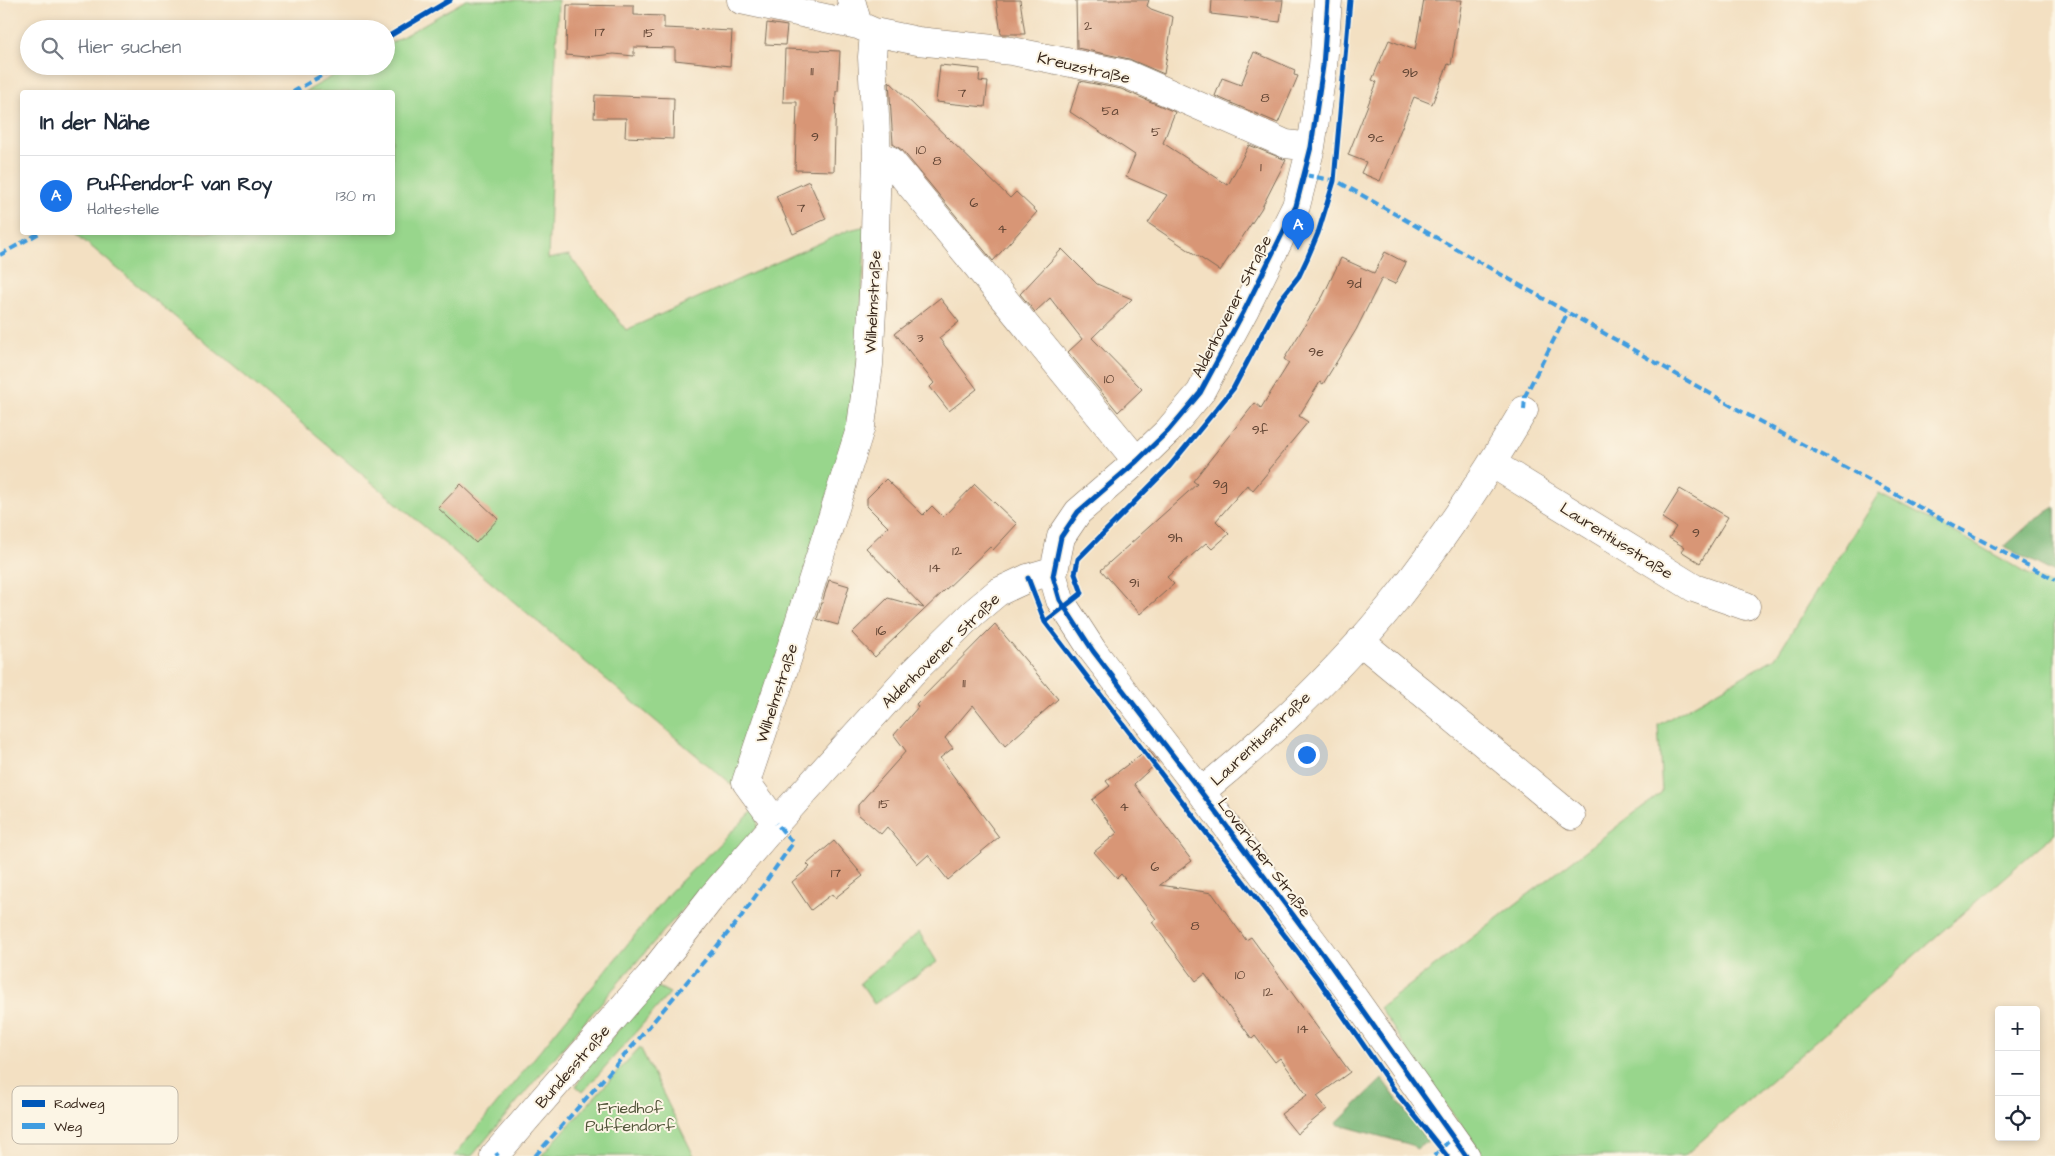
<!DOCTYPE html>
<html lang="de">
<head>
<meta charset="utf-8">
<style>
  body { margin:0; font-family:"Architects Daughter",sans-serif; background:#f6f6f7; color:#1f2937 }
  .controls { position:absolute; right:15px; bottom:15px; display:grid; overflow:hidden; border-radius:5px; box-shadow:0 2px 8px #0003 }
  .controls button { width:45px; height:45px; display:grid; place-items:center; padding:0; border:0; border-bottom:1px solid #e0e1e3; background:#fff; color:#1f2937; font:25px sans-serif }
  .you { position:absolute; left:1306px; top:754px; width:18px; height:18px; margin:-12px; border:4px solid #fff; border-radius:50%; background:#1a73e8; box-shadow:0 0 0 8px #1a73e833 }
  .badge { display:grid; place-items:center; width:32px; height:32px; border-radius:50%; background:#1a73e8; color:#fff; font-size:16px; font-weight:700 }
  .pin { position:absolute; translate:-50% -41px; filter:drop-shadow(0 1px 2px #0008) }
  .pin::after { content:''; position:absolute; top:26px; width:18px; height:15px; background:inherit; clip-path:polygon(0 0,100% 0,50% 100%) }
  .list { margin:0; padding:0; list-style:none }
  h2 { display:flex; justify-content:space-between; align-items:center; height:65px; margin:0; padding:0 20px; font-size:21px }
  h2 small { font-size:16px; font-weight:400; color:#747a83 }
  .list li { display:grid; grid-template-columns:32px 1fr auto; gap:15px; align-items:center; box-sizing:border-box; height:80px; padding:0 20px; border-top:1px solid #e0e1e3 }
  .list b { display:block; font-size:19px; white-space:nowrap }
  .list p { margin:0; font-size:16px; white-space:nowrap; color:#747a83 }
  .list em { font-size:16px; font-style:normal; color:#747a83 }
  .icon { flex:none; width:28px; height:28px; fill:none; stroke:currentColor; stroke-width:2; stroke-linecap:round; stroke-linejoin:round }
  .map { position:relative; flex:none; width:2055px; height:1156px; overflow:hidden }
  .search { position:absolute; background:#fff; box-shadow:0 2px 8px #0003; left:20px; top:20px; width:375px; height:55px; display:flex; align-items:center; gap:12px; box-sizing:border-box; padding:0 18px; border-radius:28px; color:#747a83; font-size:19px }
  .panel { position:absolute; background:#fff; box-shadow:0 2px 8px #0003; left:20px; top:90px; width:375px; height:145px; border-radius:5px }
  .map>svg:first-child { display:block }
</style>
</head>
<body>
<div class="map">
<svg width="2055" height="1156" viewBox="0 0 2055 1156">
  <rect width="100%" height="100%" fill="#fcf5e5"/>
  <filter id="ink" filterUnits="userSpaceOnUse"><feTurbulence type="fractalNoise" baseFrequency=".02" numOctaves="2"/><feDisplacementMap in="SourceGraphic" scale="10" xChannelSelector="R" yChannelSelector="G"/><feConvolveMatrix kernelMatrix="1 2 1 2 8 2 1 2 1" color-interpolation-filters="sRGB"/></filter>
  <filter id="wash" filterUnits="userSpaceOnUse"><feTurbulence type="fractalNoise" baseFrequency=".0096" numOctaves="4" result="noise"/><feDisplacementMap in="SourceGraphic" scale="20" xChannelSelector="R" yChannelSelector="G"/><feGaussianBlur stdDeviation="1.12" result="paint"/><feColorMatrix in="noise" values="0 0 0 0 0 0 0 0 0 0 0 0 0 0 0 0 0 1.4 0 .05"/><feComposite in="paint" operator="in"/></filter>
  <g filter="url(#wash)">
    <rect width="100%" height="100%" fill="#f3e0c2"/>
    <path fill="#98d68c" stroke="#6a8055" d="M466 0H558L548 259 569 255 626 330 849 230 866 226 855 419 739 791 75 233 392 232V92H305L351 66H386V46Z
      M1879 493 1974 543 2033 577 2055 586V833L1684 1156H1484L1426 1078 1380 1008 1662 792 1658 725 1775 658Z
      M756 808 758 827C659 933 565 1044 472 1156H454L671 891Z
      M919 932 937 962 874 1004 860 983Z
      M656 986 670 993 583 1092 576 1086 591 1062Z
      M640 1047 694 1156H541Z"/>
    <path fill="#7ab778" stroke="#5a704b" d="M2055 507V573L2004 547 2034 520Z
      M1382 1079 1428 1142 1416 1149 1412 1145 1336 1124Z"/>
    <g id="blocks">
      <path fill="#d89676" d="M996 0H1020L1025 34H1001Z
        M1076 0H1149L1147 6 1151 9 1173 17 1164 74 1129 59 1077 48Z
        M1212 0H1283L1280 22 1211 14Z
        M1424 0H1462L1451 65 1448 64 1432 104 1414 97 1380 181 1361 173 1366 162 1348 155 1377 82 1372 80 1389 40 1415 50Z
        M567 5 634 6V15L664 16V28L732 31 730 66 675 60V48L634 47V56L614 54 586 57 566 55Z
        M767 23 787 26 785 45 765 44Z
        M785 49 840 51 838 91H836L834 171 795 170 797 102H783Z
        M1254 52 1295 70 1294 75 1298 76 1278 123 1215 96 1222 78 1241 85Z
        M940 65 980 69 979 81 988 82 985 107 936 102Z
        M889 81 1010 198 1016 192 1037 212 993 261 902 150 893 144Z
        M1080 81 1121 89 1175 112 1163 143 1228 185 1249 145 1286 160 1261 209 1220 271 1148 223 1167 195 1126 177 1135 155 1070 112Z
        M595 95 674 98 673 139 625 137 626 118H594Z
        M809 181 826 219 793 234 776 196Z
        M1062 249 1097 284 1132 299 1092 338 1142 389 1118 412 1068 352 1082 339 1050 298 1035 312 1020 294Z
        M1385 252 1406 263 1395 284 1382 278 1356 330 1323 384 1320 382 1299 416 1308 422 1268 470 1269 471 1253 490 1247 485 1216 521 1229 534 1212 549 1206 543 1167 577 1174 584 1140 614 1101 570 1197 484 1193 481 1255 403 1261 408 1289 363 1284 359 1323 296 1341 258 1374 273Z
        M940 298 959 322 939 338 977 389 949 411 930 387 934 383 895 333Z
        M886 479 923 515 932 506 943 517 975 484 1017 524 993 550 990 547 875 657 852 633 888 598 924 608 866 548 888 527 867 506V498Z
        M461 484 498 519 476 543 438 508Z
        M1680 489 1728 517 1700 563 1681 551 1684 547 1669 538 1676 527 1662 518Z
        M829 580 849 586 838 625 817 619Z
        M995 624 1058 699 1005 746 973 705 945 738 953 748 940 758 999 837 948 880 928 855 918 864 887 827 881 834 858 814V805L906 751 894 735 918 707 916 704Z
        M1148 749 1158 762 1134 784 1192 861 1160 885 1212 893 1246 940 1251 937 1350 1072 1317 1096 1327 1109 1297 1134 1281 1114 1307 1095 1280 1058 1275 1062 1255 1036 1252 1039 1205 974 1196 981 1152 922 1156 919 1121 874 1117 878 1094 852 1117 833 1092 800 1110 786 1106 781Z
        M834 841 863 876 835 898 832 894 811 910 792 882 810 867 807 864Z"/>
    </g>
  </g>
  <g filter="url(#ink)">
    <use href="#blocks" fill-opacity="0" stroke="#7b6a57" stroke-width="1"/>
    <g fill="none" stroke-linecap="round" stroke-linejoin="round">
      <g stroke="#7b6a57" stroke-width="29">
        <path id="minor" d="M741 0 858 25
          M851 0 858 25 874 32 918 41 1012 51 1126 74 1286 144 1311 147
          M1328 0 1323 66 1311 147 1296 206 1244 311 1200 393 1168 431 1137 461 1078 512 1061 537 1053 576 1060 600 1093 651 1201 792 1329 963 1466 1156
          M877 155 890 160 1137 461
          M1493 464 1694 588 1746 606
          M1360 641 1571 816
          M1201 792C1272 734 1340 670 1397 598 1444 538 1486 475 1524 410
          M776 823 746 782 788 657 861 426 869 365 874 274 877 155 872 57 874 32
          M494 1156 650 976 711 898 776 823 911 674 973 613 998 592 1028 578 1052 571"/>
      </g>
      <use href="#minor" stroke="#fff" stroke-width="28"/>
      <path stroke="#3f9ce0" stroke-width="4" stroke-dasharray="8 4" stroke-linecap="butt" d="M293 92 338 66
        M1305 175 1337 181 1746 414 2055 580
        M0 255 41 232
        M1524 410 1525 396 1568 312
        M496 1153 498 1156
        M535 1156 637 1041 738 921 793 843 776 823
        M1434 1156 1452 1138"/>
      <g stroke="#fcf5e5" stroke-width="8">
        <path id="cycleway" d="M1328 0 1323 66 1311 147 1296 206 1244 311 1200 393 1168 431 1137 461 1078 512 1061 537 1053 576 1060 600 1093 651 1201 792 1329 963 1466 1156
          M386 38 450 0
          M1028 578 1045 622 1318 979 1395 1091 1447 1156
          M1045 622 1082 593 1075 574 1078 559 1169 467 1233 389 1280 300 1299 276 1307 259 1318 233 1334 181 1350 0"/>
      </g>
      <use href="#cycleway" stroke="#0057b8" stroke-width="5"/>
    </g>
  </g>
  <g text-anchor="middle" stroke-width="4" stroke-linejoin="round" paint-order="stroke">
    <g font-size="14" fill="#624534">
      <text x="1088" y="30">2</text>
      <text x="600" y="36">17</text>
      <text x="649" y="37">15</text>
      <text x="812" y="75">11</text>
      <text x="1410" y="77">9b</text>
      <text x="962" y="97">7</text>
      <text x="1265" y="102">8</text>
      <text x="1110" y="115">5a</text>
      <text x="1156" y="136">5</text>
      <text x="815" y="141">9</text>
      <text x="1376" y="142">9c</text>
      <text x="921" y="154">10</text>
      <text x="937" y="165">8</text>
      <text x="1261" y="171">1</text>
      <text x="974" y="207">6</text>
      <text x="801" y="212">7</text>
      <text x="1002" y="233">4</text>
      <text x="1354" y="288">9d</text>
      <text x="920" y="342">3</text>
      <text x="1316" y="356">9e</text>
      <text x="1109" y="383">10</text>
      <text x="1260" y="434">9f</text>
      <text x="1220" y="488">9g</text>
      <text x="1696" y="537">9</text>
      <text x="1175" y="542">9h</text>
      <text x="957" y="555">12</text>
      <text x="935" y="572">14</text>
      <text x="1134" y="587">9i</text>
      <text x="881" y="635">16</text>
      <text x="964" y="687">11</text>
      <text x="884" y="808">15</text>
      <text x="1124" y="811">4</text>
      <text x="1155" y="871">6</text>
      <text x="836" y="877">17</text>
      <text x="1195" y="930">8</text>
      <text x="1240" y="979">10</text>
      <text x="1268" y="996">12</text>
      <text x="1303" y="1033">14</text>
    </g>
    <g font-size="16" fill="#3b2a1e" stroke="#fcf5e5">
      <text transform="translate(1084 67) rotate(13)" y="6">Kreuzstraße</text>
      <text transform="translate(872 302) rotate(-87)" y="6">Wilhelmstraße</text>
      <text transform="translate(1231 306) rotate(-63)" y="6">Aldenhovener Straße</text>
      <text transform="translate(1617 540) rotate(32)" y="6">Laurentiusstraße</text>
      <text transform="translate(940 650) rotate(-44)" y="6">Aldenhovener Straße</text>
      <text transform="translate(776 693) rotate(-72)" y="6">Wilhelmstraße</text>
      <text transform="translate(1260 738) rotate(-43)" y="6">Laurentiusstraße</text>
      <text transform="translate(1265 857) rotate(53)" y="6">Lovericher Straße</text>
      <text transform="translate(572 1066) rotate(-49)" y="6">Bundesstraße</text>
    </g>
    <g font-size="16" fill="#52553a" stroke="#fcf5e5">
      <text x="630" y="1113">Friedhof<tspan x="630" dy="18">Puffendorf</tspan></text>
    </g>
  </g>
  <rect x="12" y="1086" width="166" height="58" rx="8" fill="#fcf5e5" stroke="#c2b8a9" stroke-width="1"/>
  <rect x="22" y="1100" width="23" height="7" fill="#0057b8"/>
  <rect x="22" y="1123" width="23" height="6" fill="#3f9ce0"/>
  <g font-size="14" fill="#3b2a1e">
    <text x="54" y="1108">Radweg</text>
    <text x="54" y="1131">Weg</text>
  </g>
</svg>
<div class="controls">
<button>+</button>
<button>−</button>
<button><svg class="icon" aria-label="locate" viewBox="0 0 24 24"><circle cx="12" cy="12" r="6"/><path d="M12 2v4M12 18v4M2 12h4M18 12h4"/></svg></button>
</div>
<div class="you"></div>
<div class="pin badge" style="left:1298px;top:250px">A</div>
<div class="search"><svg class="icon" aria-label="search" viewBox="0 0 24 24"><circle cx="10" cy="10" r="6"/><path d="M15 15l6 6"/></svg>Hier suchen</div>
<section class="panel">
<h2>In der Nähe<small></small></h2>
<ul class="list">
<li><span class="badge">A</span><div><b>Puffendorf van Roy</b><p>Haltestelle</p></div><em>130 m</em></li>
</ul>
</section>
</div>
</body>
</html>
